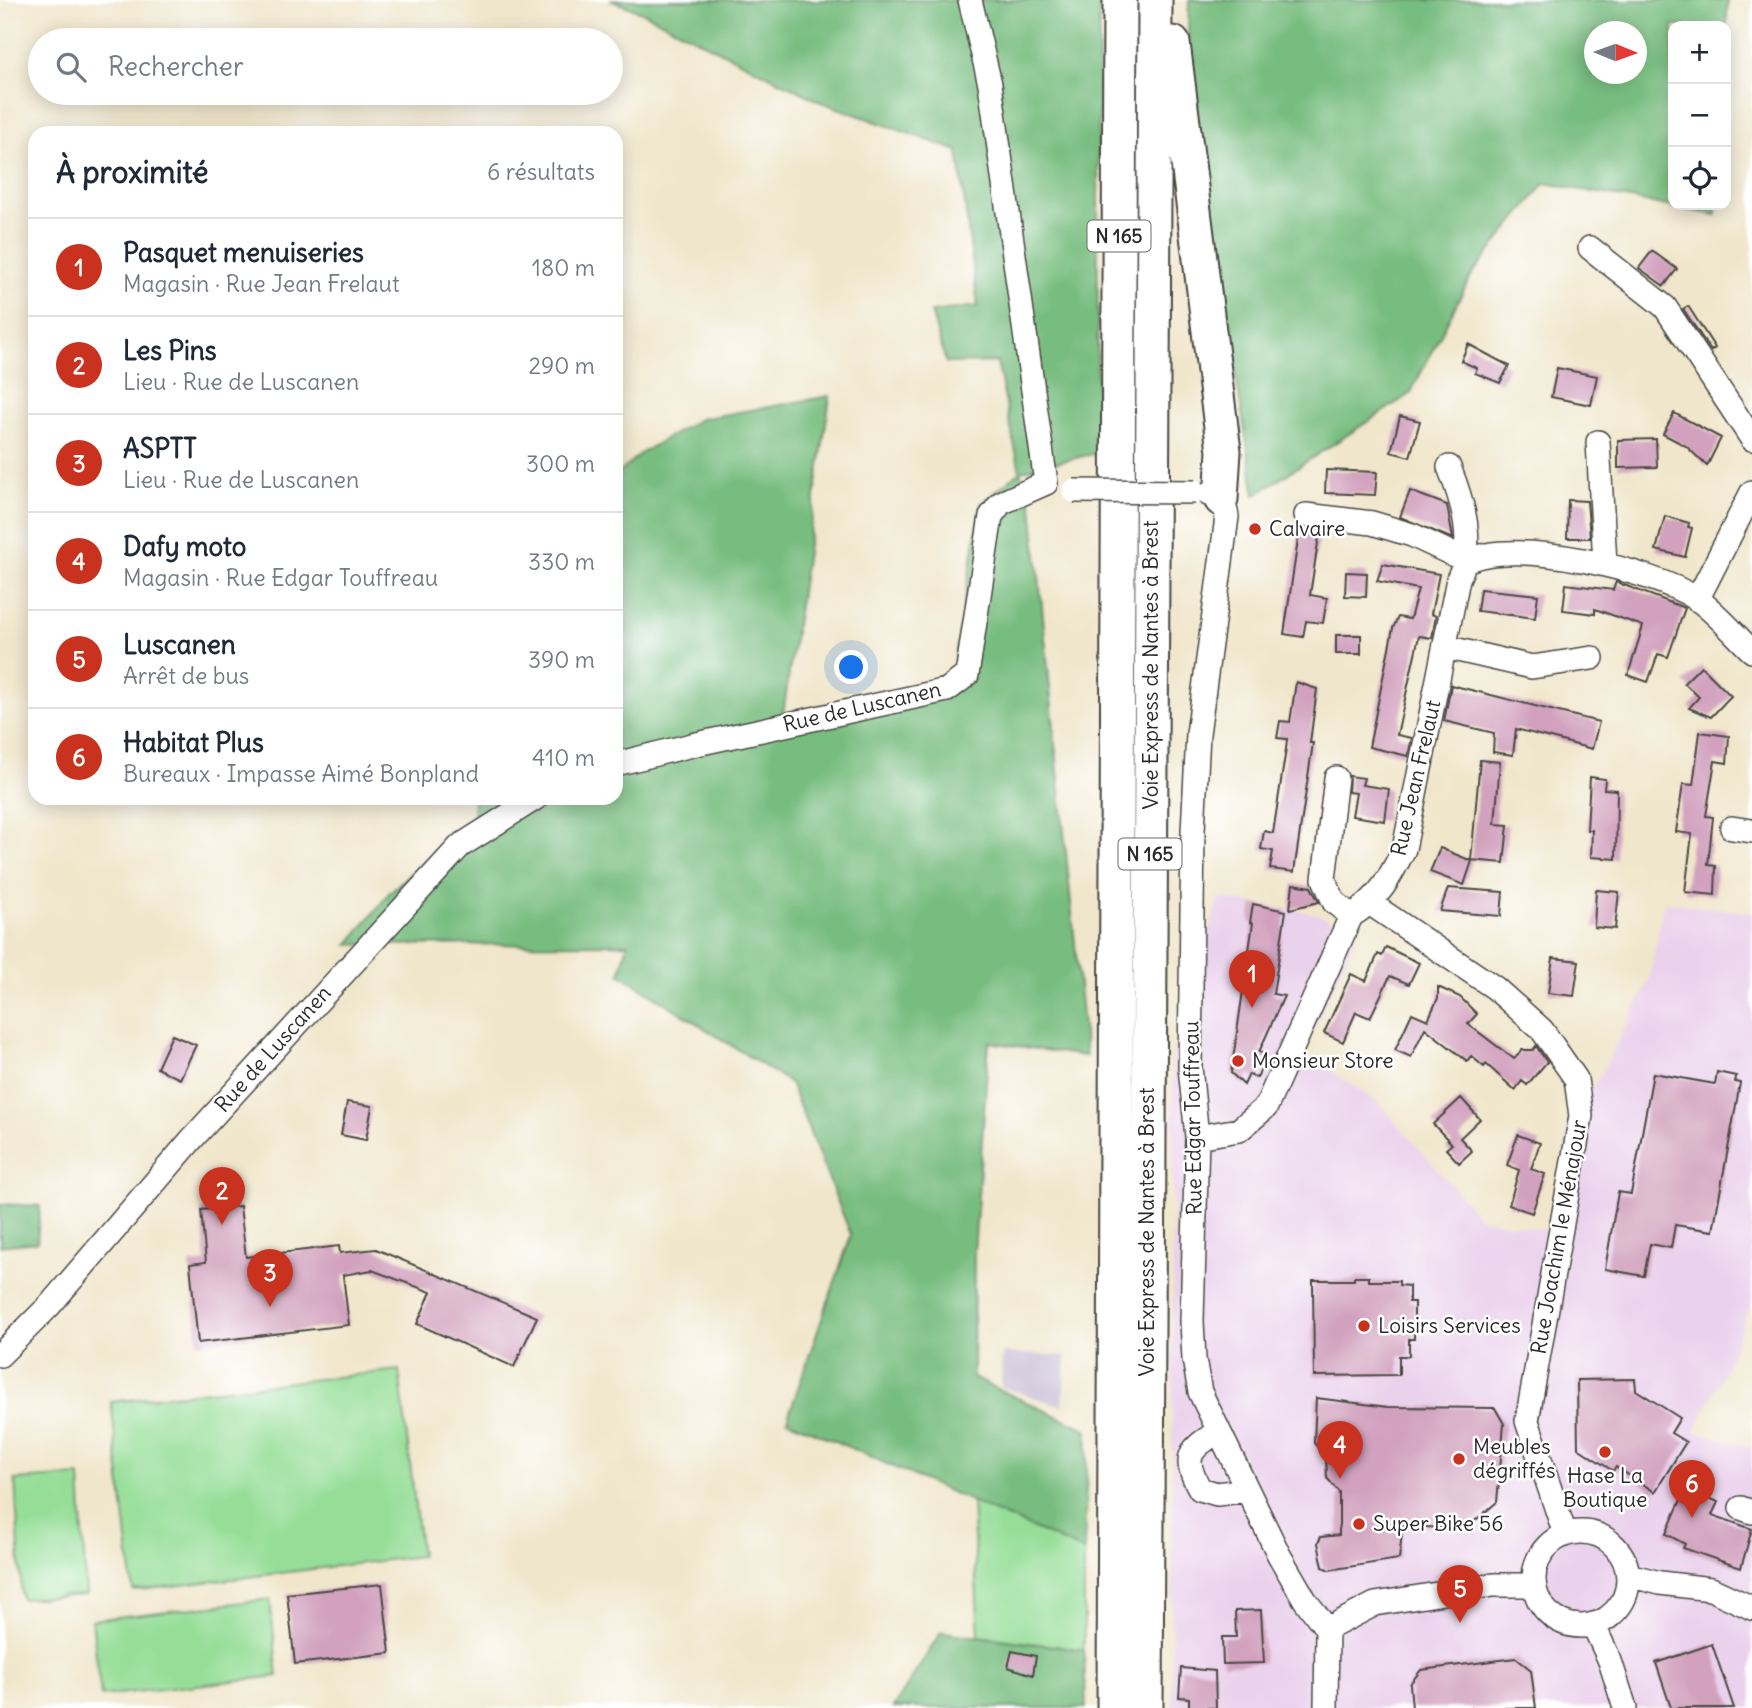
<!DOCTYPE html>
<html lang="fr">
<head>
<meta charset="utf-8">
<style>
  body { margin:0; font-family:Delius,sans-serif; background:#f2f2f3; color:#1f2937 }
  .controls { position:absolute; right:21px; top:21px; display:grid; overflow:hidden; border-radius:14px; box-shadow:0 4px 18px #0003 }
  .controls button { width:63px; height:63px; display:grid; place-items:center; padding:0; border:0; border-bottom:2px solid #e0e1e3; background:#fff; color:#1f2937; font:35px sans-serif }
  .compass { position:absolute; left:1584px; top:21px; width:63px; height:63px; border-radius:50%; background:#fff; box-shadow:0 4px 18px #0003; rotate:91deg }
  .you { position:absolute; left:852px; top:668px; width:24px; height:24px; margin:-18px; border:5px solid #fff; border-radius:50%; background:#1a73e8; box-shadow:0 0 0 10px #1a73e833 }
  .badge { display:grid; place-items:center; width:46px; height:46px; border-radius:50%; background:#c8321e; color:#fff; font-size:23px; font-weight:700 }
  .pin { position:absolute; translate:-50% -58px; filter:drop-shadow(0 2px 4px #0008) }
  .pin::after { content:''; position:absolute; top:37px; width:24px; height:21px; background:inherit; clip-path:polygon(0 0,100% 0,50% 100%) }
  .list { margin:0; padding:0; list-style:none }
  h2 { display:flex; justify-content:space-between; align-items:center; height:91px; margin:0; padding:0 28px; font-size:30px }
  h2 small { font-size:23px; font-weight:400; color:#747a83 }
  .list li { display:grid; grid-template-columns:46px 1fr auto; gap:21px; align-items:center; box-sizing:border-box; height:98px; padding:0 28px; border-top:2px solid #e0e1e3 }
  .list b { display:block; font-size:26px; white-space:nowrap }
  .list p { margin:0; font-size:23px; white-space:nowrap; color:#747a83 }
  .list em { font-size:23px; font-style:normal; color:#747a83 }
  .icon { flex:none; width:38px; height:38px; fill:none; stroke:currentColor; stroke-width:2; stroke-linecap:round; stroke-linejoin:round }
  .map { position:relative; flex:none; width:1752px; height:1708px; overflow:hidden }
  .search { position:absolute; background:#fff; box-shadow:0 4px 18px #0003; left:28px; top:28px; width:595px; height:77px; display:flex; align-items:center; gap:18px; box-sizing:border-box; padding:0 24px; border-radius:38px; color:#747a83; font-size:26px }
  .panel { position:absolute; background:#fff; box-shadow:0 4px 18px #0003; left:28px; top:126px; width:595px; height:679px; border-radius:21px }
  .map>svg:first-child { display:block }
</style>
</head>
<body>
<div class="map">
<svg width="1752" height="1708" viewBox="0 0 1752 1708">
  <rect width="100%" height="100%" fill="#fff"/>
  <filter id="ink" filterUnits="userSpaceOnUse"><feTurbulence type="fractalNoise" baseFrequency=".0143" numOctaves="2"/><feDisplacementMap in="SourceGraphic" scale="14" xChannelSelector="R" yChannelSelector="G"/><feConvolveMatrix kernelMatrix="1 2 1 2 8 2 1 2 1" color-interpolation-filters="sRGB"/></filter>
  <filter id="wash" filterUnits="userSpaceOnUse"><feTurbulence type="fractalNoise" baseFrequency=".00686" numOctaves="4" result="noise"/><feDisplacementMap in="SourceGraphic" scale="28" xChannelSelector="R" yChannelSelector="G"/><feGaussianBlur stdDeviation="1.57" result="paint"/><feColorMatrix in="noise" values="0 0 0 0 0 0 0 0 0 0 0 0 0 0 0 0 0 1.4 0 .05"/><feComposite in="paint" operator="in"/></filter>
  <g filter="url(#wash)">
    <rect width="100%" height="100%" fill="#f0e6cb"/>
    <path fill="#ead1ec" d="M1219 898 1318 914 1358 932 1303 1053 1378 1102 1481 1219 1552 1231 1571 1108 1598 1080 1649 981 1664 902 1752 913V1302L1723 1374 1695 1431 1752 1449V1708H1172L1173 1052Z"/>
    <path fill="#cabfd6" d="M1002 1353 1066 1356 1063 1406 1001 1387Z"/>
    <path fill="#96de98" stroke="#608462" stroke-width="2" d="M399 1370 421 1556 133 1591 111 1402Z
      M80 1476 86 1595 22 1599 15 1480Z
      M972 1502 1084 1551V1650L979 1636Z
      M270 1599 278 1676 101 1696 92 1620Z"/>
    <path fill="#78bd80" stroke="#527456" stroke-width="2" fill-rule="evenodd" d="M610 0H1099L1097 453 1020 471 1032 505 1086 1056 989 1042 974 1252 973 1378 1088 1430 1084 1551 787 1420 851 1235 790 1083 620 974 628 944 348 945 390 892 473 816 474 798H616V476L641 453 700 419 830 396 783 714 935 684 953 671 981 504 1020 471 997 362 946 363 931 312 978 306 958 151 821 102 642 12Z
      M1189 0H1728L1726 36V26H1673V205H1716V215L1545 183 1472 274 1410 394 1255 495 1187 69ZM1594 32H1636V74H1594Z
      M0 1204 40 1206 37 1242 0 1246Z
      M941 1632 1084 1650 1086 1708H893Z"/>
    <g id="blocks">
      <path fill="#d1a1be" d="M1652 251 1677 269 1664 286 1639 268Z
        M1688 306 1715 348 1711 351 1683 309Z
        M1468 344 1509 366 1500 383 1475 373 1477 368 1461 361Z
        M1557 368 1597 376 1591 405 1551 397Z
        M1674 413 1721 438 1707 466 1686 446 1663 434Z
        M1400 416 1420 421 1410 457 1391 452Z
        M1656 439 1657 467 1618 468V440Z
        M1326 470 1377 472 1375 495 1325 493Z
        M1410 491 1447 505 1453 539 1400 517Z
        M1568 500 1587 501 1590 538H1567Z
        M1665 516 1689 523 1688 527 1692 528 1685 557 1656 550Z
        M1299 533 1319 536 1310 595 1327 598 1323 623 1306 621 1303 637 1284 634Z
        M1383 564 1439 574 1431 614 1436 616 1432 638 1419 636 1397 735 1412 738 1408 756 1369 747 1393 628 1398 617 1410 619 1418 589 1377 581Z
        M1346 572 1367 573 1366 597 1345 596Z
        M1616 582 1685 608 1668 657 1658 654 1648 682 1628 675 1643 626 1595 609V614L1563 610 1566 584 1613 590Z
        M1480 589 1538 595 1535 618 1477 611Z
        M1336 635H1361V654H1336Z
        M1701 666 1731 696 1711 717 1689 708 1699 697 1684 683Z
        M1296 682 1317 689 1310 743H1313L1294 872 1270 869 1273 851 1261 849 1264 831 1273 833 1286 749 1287 739 1277 738 1280 721 1290 722Z
        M1451 685 1599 722 1592 749 1516 729 1513 755 1493 752 1494 733 1444 721Z
        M1700 732 1729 736 1727 763 1715 761 1706 816 1713 817 1708 865 1716 866 1715 895 1685 892 1692 834 1676 832 1683 784 1693 785Z
        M1480 760 1500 762 1495 824 1508 825 1504 863 1471 860Z
        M1349 776 1364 778 1362 785 1389 789 1385 821 1352 816 1356 793 1348 792Z
        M1590 777 1605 779 1604 789 1617 790 1616 859 1591 857 1592 830H1587Z
        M1440 848 1472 861 1464 885 1430 872Z
        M1293 884 1311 887 1319 902 1290 909Z
        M1448 888 1503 892 1501 916 1440 911Z
        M1596 890 1619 892 1615 929 1594 927Z
        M1253 904 1286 911 1273 994 1284 996 1259 1052 1267 1055 1257 1078 1249 1074 1244 1085 1231 1073 1253 923 1250 922Z
        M1386 947 1419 963 1409 984 1390 976 1370 1018 1356 1012 1343 1042 1324 1033 1351 974 1366 981 1378 954 1382 956Z
        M1553 958 1579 961 1574 996 1548 993Z
        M1438 987 1460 997 1477 1014 1468 1024 1514 1059 1522 1050H1533L1536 1046 1547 1062 1527 1085 1522 1081 1515 1090 1486 1064 1484 1067 1471 1056 1467 1061 1425 1028 1411 1057 1395 1050 1412 1013 1428 1020 1438 998Z
        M172 1035 196 1045 180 1079 157 1068Z
        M1717 1072 1736 1076 1735 1082 1740 1083 1713 1231 1675 1225 1671 1248 1650 1244 1644 1276 1605 1269 1618 1192 1631 1194 1653 1073 1715 1084Z
        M1461 1098 1480 1119 1460 1138 1472 1151 1459 1163 1446 1149 1452 1144 1433 1124Z
        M347 1102 372 1106 366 1140 341 1135Z
        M1518 1135 1540 1143 1531 1169 1545 1174 1532 1213 1509 1205 1519 1170 1507 1165Z
        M240 1206 246 1257 339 1246 340 1253 376 1249 537 1317 514 1367 417 1324 431 1292 372 1270 343 1275 349 1325 198 1343 190 1264 206 1262 201 1210Z
        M1354 1277H1369V1281H1399V1285L1409 1286V1302H1414V1339H1409V1356H1399V1375L1314 1376 1313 1280H1354Z
        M1635 1379 1636 1390 1680 1418 1671 1433 1686 1442 1655 1492 1616 1467 1613 1471 1578 1448 1577 1380Z
        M1316 1398 1388 1407 1495 1408 1504 1424 1497 1502 1464 1530 1403 1525 1399 1559 1329 1570 1323 1567 1318 1543 1321 1537 1339 1535V1492L1327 1478 1326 1457 1314 1443Z
        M1686 1488 1718 1502 1712 1515 1752 1529 1741 1568 1683 1548 1685 1544 1666 1534Z
        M382 1584 390 1653 295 1664 287 1594Z
        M1261 1610 1264 1663 1223 1664 1222 1637H1236L1235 1611Z
        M1712 1644 1734 1708H1671L1656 1663Z
        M1012 1651 1036 1656 1033 1675 1008 1667Z
        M1516 1658 1531 1670 1536 1708H1412L1410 1684 1421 1670Z
        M1181 1668 1215 1671 1216 1708H1189V1698L1179 1697Z"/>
    </g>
  </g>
  <g filter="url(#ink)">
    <use href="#blocks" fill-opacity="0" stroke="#494743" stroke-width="2"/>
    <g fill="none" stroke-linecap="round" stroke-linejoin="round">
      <g stroke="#494743" stroke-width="26">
        <path id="minor" d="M970 0 990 84 1046 483
          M1590 248 1665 307 1752 439
          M1598 442 1605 563
          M1208 494C1222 498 1225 503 1227 517L1198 734 1193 831 1190 1067 1197 1137 1192 1321 1194 1359 1200 1392 1279 1555 1305 1600 1327 1629 1326 1708
          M1306 515 1372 523 1412 535 1467 561C1514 537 1653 570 1697 599 1717 613 1734 634 1752 651
          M1697 600 1752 492
          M1445 647 1532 667 1592 658
          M616 764 692 745 947 690 967 675 991 516 1001 503 1046 483
          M1336 778 1324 879 1334 902 1351 916
          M1732 828 1752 831
          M1371 904 1495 988 1542 1030 1576 1079 1581 1116 1527 1421 1565 1534
          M1197 1137 1239 1130 1266 1107 1351 916C1380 898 1389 879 1404 849L1458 579C1476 544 1463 502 1449 467
          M0 1355 49 1306 192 1139 460 846 536 798
          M1219 1431C1190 1449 1181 1456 1200 1489L1217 1494 1247 1490
          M1741 1508 1752 1512
          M1534 1579a47 47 0 1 1 94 0a47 47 0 1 1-94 0Z
          M1628 1575 1660 1583 1711 1589 1752 1608
          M1593 1624 1610 1661 1625 1708
          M1327 1629 1375 1604 1493 1585H1534"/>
      </g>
      <g stroke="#494743" stroke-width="37">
        <path id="highway" d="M1173 43 1224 451 1221 499
          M1114 1708 1120 0
          M1146 1708 1155 0"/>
      </g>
      <use href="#minor" stroke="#fff" stroke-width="23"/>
      <use href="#highway" stroke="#fff" stroke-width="33"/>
      <g stroke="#494743" stroke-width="26" stroke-linecap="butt">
        <path id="minor-bridge" d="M1074 491 1195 492"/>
      </g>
      <use href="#minor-bridge" stroke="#fff" stroke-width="23"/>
    </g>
  </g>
  <g fill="#c8321e" stroke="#fff" stroke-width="2.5">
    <circle cx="1255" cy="529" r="7"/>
    <circle cx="1238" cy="1061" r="7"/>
    <circle cx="1364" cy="1326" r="7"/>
    <circle cx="1605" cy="1452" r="7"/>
    <circle cx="1459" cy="1459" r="7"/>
    <circle cx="1359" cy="1524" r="7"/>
  </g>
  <g text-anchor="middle" stroke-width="5" stroke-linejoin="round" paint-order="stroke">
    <g fill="#fff" stroke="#6b6b6b" stroke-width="2">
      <rect x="1087.5" y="220.5" width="63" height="31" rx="5"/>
      <rect x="1118.5" y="838.5" width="63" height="31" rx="5"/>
    </g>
    <g font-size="19" font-weight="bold" fill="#2b2b2b">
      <text x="1119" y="243">N 165</text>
      <text x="1150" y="861">N 165</text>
    </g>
    <g font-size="21" fill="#2b2b2b" stroke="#fff" text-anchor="start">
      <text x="1269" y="536">Calvaire</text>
      <text x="1252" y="1068">Monsieur Store</text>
      <text x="1378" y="1333">Loisirs Services</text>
      <text x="1473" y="1454">Meubles<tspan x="1473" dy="24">dégriffés</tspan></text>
      <text x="1605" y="1483" text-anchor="middle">Hase La<tspan x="1605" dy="24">Boutique</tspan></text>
      <text x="1373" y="1531">Super Bike 56</text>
    </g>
    <g font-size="21" fill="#2b2b2b" stroke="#fff">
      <text transform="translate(1151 665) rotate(-90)" y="7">Voie Express de Nantes à Brest</text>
      <text transform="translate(862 707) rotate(-13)" y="7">Rue de Luscanen</text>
      <text transform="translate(1416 778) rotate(-77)" y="7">Rue Jean Frelaut</text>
      <text transform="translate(273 1049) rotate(-48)" y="7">Rue de Luscanen</text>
      <text transform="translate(1193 1118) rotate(-91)" y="7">Rue Edgar Touffreau</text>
      <text transform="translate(1147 1232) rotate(-90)" y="7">Voie Express de Nantes à Brest</text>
      <text transform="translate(1559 1237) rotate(-80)" y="7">Rue Joachim le Ménajour</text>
    </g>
  </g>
</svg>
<div class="controls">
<button>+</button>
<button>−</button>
<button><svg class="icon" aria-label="locate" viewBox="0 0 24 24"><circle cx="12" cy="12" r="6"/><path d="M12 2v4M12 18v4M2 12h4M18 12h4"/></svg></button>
</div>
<svg class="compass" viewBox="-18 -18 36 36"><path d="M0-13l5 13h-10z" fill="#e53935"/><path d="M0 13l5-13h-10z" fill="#747a83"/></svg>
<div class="you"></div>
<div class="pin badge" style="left:1252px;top:1008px">1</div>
<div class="pin badge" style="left:222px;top:1225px">2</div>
<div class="pin badge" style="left:270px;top:1307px">3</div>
<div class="pin badge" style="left:1340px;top:1479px">4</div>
<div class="pin badge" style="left:1460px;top:1623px">5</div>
<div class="pin badge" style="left:1692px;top:1518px">6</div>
<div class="search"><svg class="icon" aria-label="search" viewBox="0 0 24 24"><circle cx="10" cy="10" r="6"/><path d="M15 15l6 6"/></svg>Rechercher</div>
<section class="panel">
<h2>À proximité<small>6 résultats</small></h2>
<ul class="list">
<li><span class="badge">1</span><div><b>Pasquet menuiseries</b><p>Magasin · Rue Jean Frelaut</p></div><em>180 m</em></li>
<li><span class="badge">2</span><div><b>Les Pins</b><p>Lieu · Rue de Luscanen</p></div><em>290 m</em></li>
<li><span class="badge">3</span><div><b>ASPTT</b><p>Lieu · Rue de Luscanen</p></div><em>300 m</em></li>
<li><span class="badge">4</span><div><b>Dafy moto</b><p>Magasin · Rue Edgar Touffreau</p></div><em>330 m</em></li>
<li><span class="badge">5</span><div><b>Luscanen</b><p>Arrêt de bus</p></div><em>390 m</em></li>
<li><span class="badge">6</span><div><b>Habitat Plus</b><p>Bureaux · Impasse Aimé Bonpland</p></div><em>410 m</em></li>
</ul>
</section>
</div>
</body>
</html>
